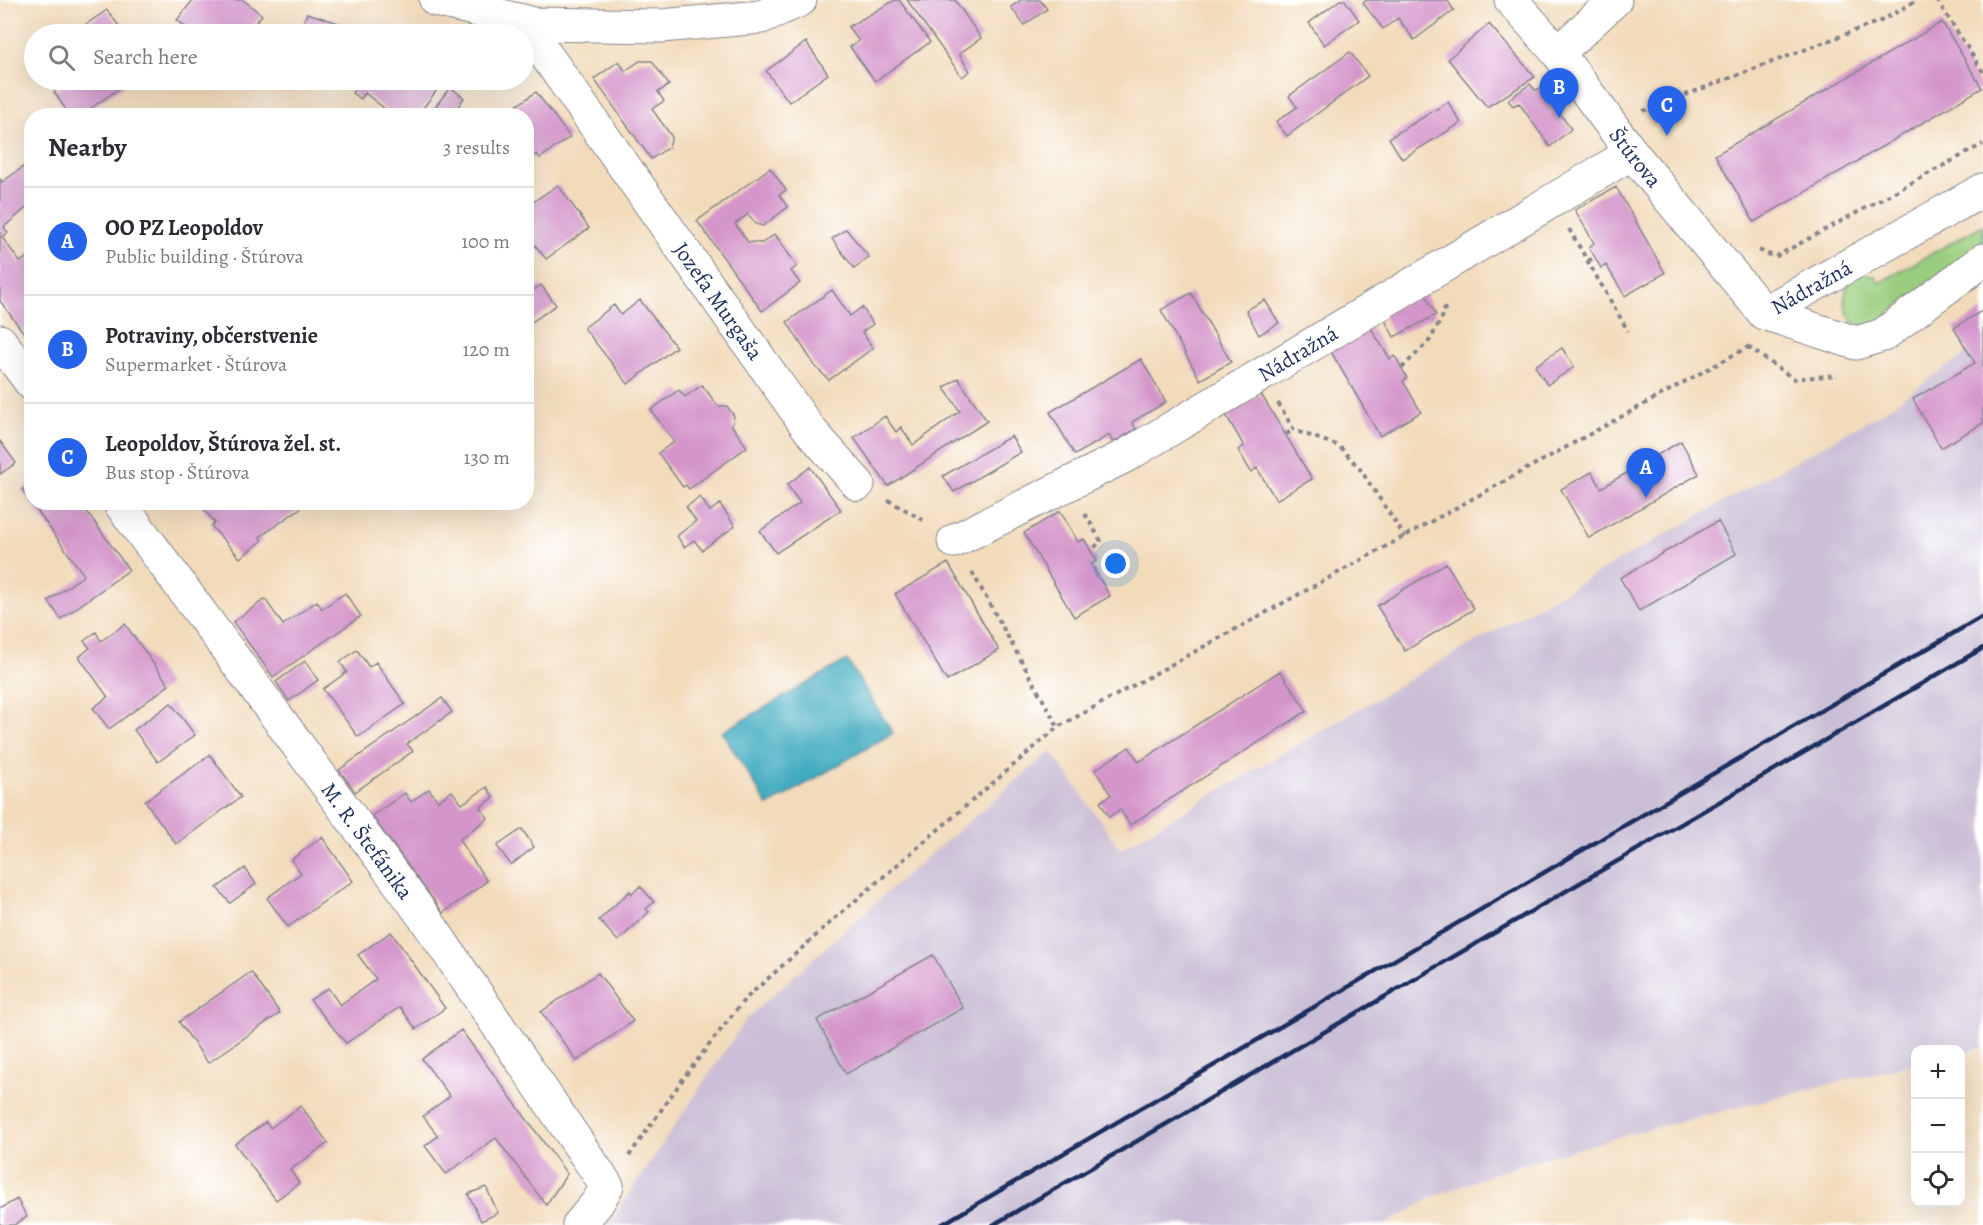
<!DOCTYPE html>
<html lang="en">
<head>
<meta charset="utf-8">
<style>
  body { margin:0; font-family:Alegreya,serif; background:#f2f2f3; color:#2b2b33 }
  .controls { position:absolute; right:18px; bottom:18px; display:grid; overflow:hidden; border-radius:12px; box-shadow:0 6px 24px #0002 }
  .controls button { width:54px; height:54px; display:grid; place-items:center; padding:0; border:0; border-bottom:2px solid #e1e1e2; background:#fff; color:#2b2b33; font:30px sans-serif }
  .you { position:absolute; left:1116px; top:564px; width:21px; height:21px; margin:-15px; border:4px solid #fff; border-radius:50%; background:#1a73e8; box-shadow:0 0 0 9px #1a73e833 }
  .badge { display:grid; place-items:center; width:39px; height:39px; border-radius:50%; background:#2563eb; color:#fff; font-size:20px; font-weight:700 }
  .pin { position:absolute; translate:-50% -50px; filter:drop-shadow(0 2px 3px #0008) }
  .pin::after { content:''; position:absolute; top:32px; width:21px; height:18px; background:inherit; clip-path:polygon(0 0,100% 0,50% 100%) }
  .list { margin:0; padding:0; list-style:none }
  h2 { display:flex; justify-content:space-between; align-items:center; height:78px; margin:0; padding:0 24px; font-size:26px }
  h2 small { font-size:20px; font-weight:400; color:#7c7c81 }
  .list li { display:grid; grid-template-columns:39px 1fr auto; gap:18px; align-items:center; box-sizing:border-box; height:108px; padding:0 24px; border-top:2px solid #e1e1e2 }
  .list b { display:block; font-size:22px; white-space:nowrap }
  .list p { margin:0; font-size:20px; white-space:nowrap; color:#7c7c81 }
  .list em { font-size:20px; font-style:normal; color:#7c7c81 }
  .icon { flex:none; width:33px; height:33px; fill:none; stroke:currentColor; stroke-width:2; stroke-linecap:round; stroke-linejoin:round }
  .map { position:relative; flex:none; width:1983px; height:1225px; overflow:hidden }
  .search { position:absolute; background:#fff; box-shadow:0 6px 24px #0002; left:24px; top:24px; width:510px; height:66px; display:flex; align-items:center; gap:15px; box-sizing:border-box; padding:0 21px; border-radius:33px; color:#7c7c81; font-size:22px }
  .panel { position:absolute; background:#fff; box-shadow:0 6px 24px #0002; left:24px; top:108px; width:510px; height:402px; border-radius:24px }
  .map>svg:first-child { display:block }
</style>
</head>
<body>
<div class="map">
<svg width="1983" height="1225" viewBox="0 0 1983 1225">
  <rect width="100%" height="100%" fill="#fff"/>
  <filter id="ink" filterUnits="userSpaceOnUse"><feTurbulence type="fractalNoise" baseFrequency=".0167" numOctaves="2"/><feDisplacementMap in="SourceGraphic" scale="12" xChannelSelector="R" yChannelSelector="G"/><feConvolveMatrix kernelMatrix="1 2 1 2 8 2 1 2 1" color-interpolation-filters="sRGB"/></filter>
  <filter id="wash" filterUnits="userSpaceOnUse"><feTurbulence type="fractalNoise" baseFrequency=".008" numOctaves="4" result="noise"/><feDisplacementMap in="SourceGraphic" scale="24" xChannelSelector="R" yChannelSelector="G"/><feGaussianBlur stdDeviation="1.35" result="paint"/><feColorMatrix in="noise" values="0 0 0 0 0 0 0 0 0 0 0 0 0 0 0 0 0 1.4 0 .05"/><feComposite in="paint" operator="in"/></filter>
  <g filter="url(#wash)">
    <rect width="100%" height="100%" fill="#f2dbbb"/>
    <path fill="#cabfd6" d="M1983 342V1047L1961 1052 1960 1050H1916L1915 1063 1611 1139 1503 1170 1433 1197 1385 1225H608L747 1018 911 871 1051 751 1120 849 1422 672 1881 413Z"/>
    <path fill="#9acd7d" stroke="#5a7e6e" stroke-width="1.5" d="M1983 225V243L1872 326 1856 325C1838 305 1844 294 1853 271L1875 276 1879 283Z
      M1983 271V290L1908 335Z"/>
    <path fill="#40abbf" stroke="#2e6d8e" stroke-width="1.5" d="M847 660 893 733 768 806 722 732Z"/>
    <g id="blocks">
      <path fill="#d495ca" d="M193 0H243L262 15 246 34H195L177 20Z
        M895 0H899L930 42 875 81 850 47 859 41 848 27Z
        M907 0H955L981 38 959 54 970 71 962 77Z
        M1021 0H1040L1047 9 1024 25 1011 7Z
        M1340 0H1345L1359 20 1324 45 1309 23Z
        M1367 0H1447L1454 10 1414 40 1398 18 1383 29 1363 3Z
        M107 10 125 34H72Z
        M307 13 364 31 363 34H300Z
        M1942 22 1982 88 1754 222 1715 155Z
        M1489 24 1535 77 1487 107 1448 59Z
        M806 42 828 74 789 102 766 71Z
        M1350 52 1368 76 1287 136 1276 122 1297 107 1289 96Z
        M619 61 625 71 640 61H652L669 85 658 92 664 101 652 109 672 137 669 147 651 159 594 79Z
        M72 80H131L80 116H70L54 92Z
        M362 80H440L443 82 417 116H394L365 93 361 99 352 93Z
        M1530 84 1535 90 1542 88 1571 129 1550 147 1519 103 1513 106 1508 100Z
        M450 87 464 98 451 116H433L430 114Z
        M536 92 570 137 540 158 537 154 526 162V116H502Z
        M1448 102 1461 123 1402 159 1389 138Z
        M29 163 32 165V203L4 227 8 233 2 237 20 262 32 254V344L0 301V179L2 182Z
        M770 168 786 190 779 195 788 207 763 226 756 224 748 214 735 224 748 242 762 243 775 234 797 266 791 271 800 283 762 311 697 221Z
        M558 185 589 228 546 259 535 245 526 251V207Z
        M1616 187 1665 273 1625 296 1606 265 1601 268 1589 247 1594 243 1575 210Z
        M846 229 869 257 854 268 832 239Z
        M541 285 556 305 526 326V295Z
        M832 290 850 316 862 307 873 324 862 332 873 348 829 380 815 366 787 322Z
        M1424 292 1436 315 1394 337 1382 314Z
        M1191 293 1231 362 1200 380 1161 310Z
        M640 300 676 347 628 384 584 328 614 305 621 315Z
        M1265 300 1279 323 1259 335 1246 310Z
        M1983 310V423L1941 448 1913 399 1975 363 1954 328Z
        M1370 327 1390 359 1395 356 1407 378 1403 381 1421 412 1380 436 1330 350Z
        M1562 348 1574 367 1547 385 1535 366Z
        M1141 359 1166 402 1132 422 1136 429 1113 443 1109 435 1075 455 1050 412Z
        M958 378 987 421 888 486 854 438 885 416 896 432 901 427 913 445 960 411 944 388Z
        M702 385 718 406H727L734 416 732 426 747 447 689 489 686 485 683 487 658 453 674 442 651 410 679 390 685 397Z
        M1261 394 1312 479 1276 500 1257 468 1251 472 1238 450 1244 446 1226 415Z
        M1011 436 1021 452 954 492 943 476Z
        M0 441 16 463 0 474Z
        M1681 441 1699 474 1589 538 1561 489 1592 472 1601 488Z
        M810 467 841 510 776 553 760 531 800 503 787 485Z
        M32 483V502H80L129 570 61 619 48 601 84 575 22 490Z
        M700 497 710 511 720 504 735 526 702 550 694 540 684 547 677 536 696 521 686 507Z
        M211 502H309L260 537 262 541 240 558 211 526 215 523 203 508Z
        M1060 511 1078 542 1084 539 1091 551 1097 561 1091 564 1110 596 1074 617 1024 533Z
        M1718 521 1736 554 1639 611 1620 578Z
        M948 563 999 650 947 681 895 594Z
        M1446 563 1474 609 1405 651 1377 606Z
        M345 593 361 616 273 677 233 622 265 599 283 625 317 601 322 609Z
        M125 624 169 685 109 729 93 708 108 697 79 657 90 648 84 641 96 632 101 641Z
        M357 650 369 667 376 662 405 704 358 737 323 689 347 672 340 662Z
        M305 661 318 680 289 701 276 682Z
        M1280 671 1307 711 1130 825 1120 809 1109 817 1100 802 1111 795 1095 770 1129 747 1139 762Z
        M442 698 452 712 407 744 413 751 355 792 339 770Z
        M171 703 195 735 158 762 134 730Z
        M210 755 241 797 176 844 145 801Z
        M487 787 494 798 480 807 488 818 459 840 487 881 443 913 372 816 405 793 411 802 429 789 438 801 452 791 462 804Z
        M522 829 534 847 511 865 497 846Z
        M322 837 353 881 288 927 267 898 301 873 291 860Z
        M245 868 256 884 230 903 217 888Z
        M640 886 654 902 646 909 649 912 618 941 599 920 630 891 632 894Z
        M391 932 445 1008 416 1029 400 1007 346 1043 310 1000 328 988 340 1005 376 979 358 955Z
        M933 955 963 1008 846 1074 817 1020Z
        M251 972 280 1013 208 1063 179 1022Z
        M598 973 633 1021 577 1061 541 1012Z
        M461 1030 567 1174 546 1205 496 1138 446 1174 425 1146 438 1136 423 1116 450 1096 422 1059Z
        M301 1106 328 1143 290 1170 299 1183 276 1200 235 1144 266 1122 270 1128Z
        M486 1187 498 1213 481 1221 468 1194Z
        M17 1199 27 1217 14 1225H0V1209Z"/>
    </g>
  </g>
  <g filter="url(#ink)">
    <use href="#blocks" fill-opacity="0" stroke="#86858c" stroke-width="1.5"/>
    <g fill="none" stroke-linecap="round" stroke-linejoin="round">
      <g stroke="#86858c" stroke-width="35">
        <g id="street">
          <path d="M436 0 534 24 661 26 761 17 800 0"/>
          <path id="s1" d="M1511 0 1558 53 1632 153 1764 313"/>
          <path id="s2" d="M522 21 809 429 858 484"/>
          <path d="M1558 53 1615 0"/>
          <path id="s3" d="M1764 313 1983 190"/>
          <path d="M1764 313 1856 343 1883 335 1983 260"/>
          <path d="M0 341 32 384"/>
          <path id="s4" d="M119 502 427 921 607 1186 598 1202 579 1225"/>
          <path id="s5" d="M954 541 1127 455 1632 153"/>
        </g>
      </g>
      <path stroke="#86858c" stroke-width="4" stroke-dasharray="4.5 4.5" stroke-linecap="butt" d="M1937 0 1983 72
        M1643 111 1883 20 1917 0
        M1569 229 1628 331
        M1759 250 1775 257 1983 144
        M1588 261 1595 257
        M1748 347 1794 379 1837 375
        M1402 368 1430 340 1445 312 1444 305
        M1278 403 1294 430 1339 446 1360 469 1405 537
        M1286 434 1294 430
        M888 500 925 521
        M1085 514 1101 541 1091 551
        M972 572 1058 727
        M629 1156 685 1076 744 1000 841 913 1058 727 1748 347 1750 343"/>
      <use href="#street" stroke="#fff" stroke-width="33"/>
      <path stroke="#1b2f5e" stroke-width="4.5" d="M941 1225 1983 616
        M993 1225 1983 648"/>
    </g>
  </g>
  <g text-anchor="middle" stroke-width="4.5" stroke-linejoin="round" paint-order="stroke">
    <g font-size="22" fill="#1b2f5e" stroke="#fff">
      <text dy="8" stroke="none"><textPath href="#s1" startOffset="201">Štúrova</textPath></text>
      <text dy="8" stroke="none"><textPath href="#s3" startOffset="54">Nádražná</textPath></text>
      <text dy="8" stroke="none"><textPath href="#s2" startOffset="342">Jozefa Murgaša</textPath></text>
      <text dy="8" stroke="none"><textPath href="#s5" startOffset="392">Nádražná</textPath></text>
      <text dy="8" stroke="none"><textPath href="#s4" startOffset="420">M. R. Štefánika</textPath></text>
    </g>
  </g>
</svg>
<div class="controls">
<button>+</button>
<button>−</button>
<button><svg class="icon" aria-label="locate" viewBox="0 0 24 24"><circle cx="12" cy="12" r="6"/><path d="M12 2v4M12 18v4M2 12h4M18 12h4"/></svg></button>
</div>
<div class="you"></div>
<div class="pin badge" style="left:1646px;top:498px">A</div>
<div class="pin badge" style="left:1559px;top:118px">B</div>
<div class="pin badge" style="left:1667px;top:136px">C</div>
<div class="search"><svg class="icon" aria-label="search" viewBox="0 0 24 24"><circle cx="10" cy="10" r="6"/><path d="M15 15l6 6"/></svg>Search here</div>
<section class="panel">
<h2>Nearby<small>3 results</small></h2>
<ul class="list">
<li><span class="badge">A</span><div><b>OO PZ Leopoldov</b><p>Public building · Štúrova</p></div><em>100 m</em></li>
<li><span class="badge">B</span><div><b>Potraviny, občerstvenie</b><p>Supermarket · Štúrova</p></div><em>120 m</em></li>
<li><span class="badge">C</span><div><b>Leopoldov, Štúrova žel. st.</b><p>Bus stop · Štúrova</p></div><em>130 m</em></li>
</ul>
</section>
</div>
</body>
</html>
